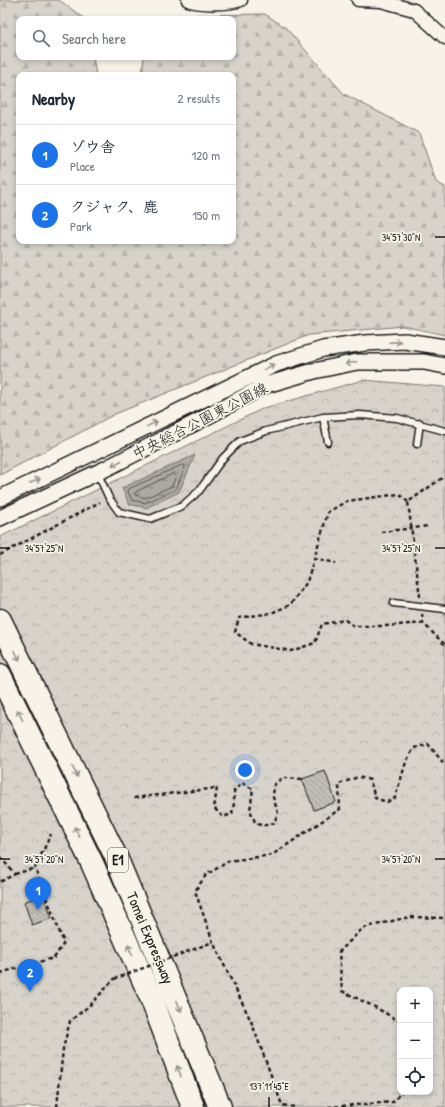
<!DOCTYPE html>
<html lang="en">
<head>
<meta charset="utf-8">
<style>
  body { margin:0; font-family:"Patrick Hand","Klee One",sans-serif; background:#f2f2f3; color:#1f2937 }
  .controls { position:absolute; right:12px; bottom:12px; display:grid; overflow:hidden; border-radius:8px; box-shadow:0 2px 6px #0003 }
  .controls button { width:36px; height:36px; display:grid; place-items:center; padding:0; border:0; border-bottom:1px solid #e0e1e3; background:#fff; color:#1f2937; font:20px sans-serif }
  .you { position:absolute; left:245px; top:770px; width:14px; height:14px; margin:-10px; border:3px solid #fff; border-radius:50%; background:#1a73e8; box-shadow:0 0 0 6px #1a73e833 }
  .badge { display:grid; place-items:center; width:26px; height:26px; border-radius:50%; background:#1a73e8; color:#fff; font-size:13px; font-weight:700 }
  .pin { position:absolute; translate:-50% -33px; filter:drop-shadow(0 1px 2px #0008) }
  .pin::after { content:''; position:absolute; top:21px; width:14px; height:12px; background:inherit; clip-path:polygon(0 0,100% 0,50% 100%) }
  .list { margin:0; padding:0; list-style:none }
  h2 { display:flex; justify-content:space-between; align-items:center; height:52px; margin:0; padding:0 16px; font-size:17px }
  h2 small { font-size:13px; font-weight:400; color:#747a83 }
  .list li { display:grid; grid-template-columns:26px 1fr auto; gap:12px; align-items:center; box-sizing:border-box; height:60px; padding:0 16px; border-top:1px solid #e0e1e3 }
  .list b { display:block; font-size:15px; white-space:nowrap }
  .list p { margin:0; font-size:13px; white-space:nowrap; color:#747a83 }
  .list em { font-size:13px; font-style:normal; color:#747a83 }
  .icon { flex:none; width:22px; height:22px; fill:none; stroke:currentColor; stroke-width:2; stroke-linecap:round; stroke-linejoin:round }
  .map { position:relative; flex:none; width:445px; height:1107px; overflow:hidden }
  .search { position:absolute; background:#fff; box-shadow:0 2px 6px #0003; left:16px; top:16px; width:220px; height:44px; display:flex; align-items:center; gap:10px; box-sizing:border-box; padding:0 14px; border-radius:8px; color:#747a83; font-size:15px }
  .panel { position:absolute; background:#fff; box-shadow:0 2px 6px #0003; left:16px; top:72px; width:220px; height:172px; border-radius:8px }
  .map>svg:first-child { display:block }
</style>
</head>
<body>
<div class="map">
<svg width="445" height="1107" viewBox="0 0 445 1107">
  <defs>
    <pattern id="forest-firs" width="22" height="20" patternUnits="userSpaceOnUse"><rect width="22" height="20" fill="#d7d3cb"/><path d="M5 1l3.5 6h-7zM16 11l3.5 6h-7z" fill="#b8b5ae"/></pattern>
    <pattern id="park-crowns" width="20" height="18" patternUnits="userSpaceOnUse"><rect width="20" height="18" fill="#d7d3cb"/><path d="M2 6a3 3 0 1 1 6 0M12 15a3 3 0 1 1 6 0" fill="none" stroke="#b8b5ae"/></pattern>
    <pattern id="water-ripples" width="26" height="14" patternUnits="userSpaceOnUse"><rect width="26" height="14" fill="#aca9a2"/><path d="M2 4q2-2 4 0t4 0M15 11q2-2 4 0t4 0" fill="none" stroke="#8b8983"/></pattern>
    <pattern id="building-back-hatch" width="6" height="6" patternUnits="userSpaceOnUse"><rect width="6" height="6" fill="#c0beb5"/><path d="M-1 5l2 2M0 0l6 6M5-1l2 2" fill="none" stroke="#a4a39b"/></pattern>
  </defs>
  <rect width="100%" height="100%" fill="#f7f3e8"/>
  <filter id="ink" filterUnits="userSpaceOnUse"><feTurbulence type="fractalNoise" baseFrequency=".025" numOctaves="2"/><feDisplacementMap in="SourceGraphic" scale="8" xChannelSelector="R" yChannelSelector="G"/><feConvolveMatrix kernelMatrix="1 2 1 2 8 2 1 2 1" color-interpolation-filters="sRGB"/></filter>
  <g filter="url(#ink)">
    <path fill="url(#forest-firs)" stroke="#7a7874" d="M0 0H59L85 19H19V57H93L96 75H19V241H233V75H142L144 57H233V19H185L197 15 265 14 286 28 344 94 419 133 436 182 445 187V335L403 326 309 335 115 414 0 475Z"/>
    <path fill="url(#park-crowns)" stroke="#7a7874" fill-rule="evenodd" d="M363 380 445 387V1107H0V537L264 408ZM400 990H430V1092H400Z"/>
    <path fill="url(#water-ripples)" stroke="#72716c" d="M195 455 179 492 146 508 129 504 122 488Z"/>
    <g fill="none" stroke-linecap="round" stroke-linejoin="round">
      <path stroke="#565452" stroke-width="1" d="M182 465H184L185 467 176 489 145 503 132 500 128 492 129 489Z
        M173 474 176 476 172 486 145 498 135 495 136 492Z"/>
    </g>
    <path fill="url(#building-back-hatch)" stroke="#1c1c1c" d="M325 771 336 802 314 810 302 779Z
      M43 894 52 918 32 925 24 902Z"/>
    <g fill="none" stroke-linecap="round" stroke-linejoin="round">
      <g stroke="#1c1c1c" stroke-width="9">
        <path id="service" d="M323 417 328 442
          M417 444 420 423
          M97 472 109 498 119 512 150 519 182 506 199 491 223 458 240 441 266 431 323 417 360 415 397 418 445 431
          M393 603 445 609"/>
      </g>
      <g stroke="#1c1c1c" stroke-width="15">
        <path id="minor" d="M188 0C199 5 230 4 241 0
          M358 0 381 1 414 10 445 38"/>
      </g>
      <g stroke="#1c1c1c" stroke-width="18">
        <path id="tertiary" d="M0 498 276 364 323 349 365 343 405 341 445 347
          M0 518 105 469 195 423 266 385 314 371 357 362H424L445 366"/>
      </g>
      <g stroke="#1c1c1c" stroke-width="25">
        <path id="motorway" d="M0 620 116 857 202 1063 220 1107
          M0 675 92 863 152 1000 193 1107"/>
      </g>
      <path stroke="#1c1c1c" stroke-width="2.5" stroke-dasharray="4 3" stroke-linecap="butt" d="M408 502 399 494 347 501 328 512 307 582 290 605 271 613 239 618 235 632 251 644 291 651 315 643 322 624 345 620 354 626H385L423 623
        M381 532 429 526
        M0 555 100 502
        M314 558 336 563
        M420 597 408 502 445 476
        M422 614 423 623 445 645
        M134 798 217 788 214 808 223 817 232 814 234 803V791L242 783 253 789 250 810 255 822 262 826 274 823 278 813 273 797 274 785 282 778 302 779
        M0 857 15 874 0 882
        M15 874 35 868 51 834
        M0 973 54 958 64 943 35 868
        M400 1023 399 1021 373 1006 342 991 339 952 363 928 409 917 445 918
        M57 1107 63 1049 70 1021 90 1005 114 979
        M294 1107 282 1105 251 1021 213 942 195 891 206 875 229 861 272 855 340 809 339 784 358 777 370 780 375 798 387 802 395 798 406 762 414 748 428 744 445 765
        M328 1107 393 1102 402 1092"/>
      <use href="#service" stroke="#f7f3e8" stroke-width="6"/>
      <use href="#minor" stroke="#f7f3e8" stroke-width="12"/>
      <use href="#tertiary" stroke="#f7f3e8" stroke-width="15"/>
      <use href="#motorway" stroke="#f7f3e8" stroke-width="22"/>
      <path stroke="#1c1c1c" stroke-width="2.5" stroke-dasharray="4 3" stroke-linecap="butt" d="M114 979 213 942"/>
    </g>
    <defs><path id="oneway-shaft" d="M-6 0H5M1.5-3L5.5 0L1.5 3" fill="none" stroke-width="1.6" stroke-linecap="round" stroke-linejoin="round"/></defs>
    <g stroke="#94928c">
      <use href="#oneway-shaft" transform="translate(395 342) rotate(-2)"/>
      <use href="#oneway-shaft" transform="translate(351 363) rotate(168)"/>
      <use href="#oneway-shaft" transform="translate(269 367) rotate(-26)"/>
      <use href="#oneway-shaft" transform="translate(152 424) rotate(-26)"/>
      <use href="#oneway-shaft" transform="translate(117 463) rotate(153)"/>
      <use href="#oneway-shaft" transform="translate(35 481) rotate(-26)"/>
      <use href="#oneway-shaft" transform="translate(17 655) rotate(63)"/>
      <use href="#oneway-shaft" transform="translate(20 715) rotate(-116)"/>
      <use href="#oneway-shaft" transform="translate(75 772) rotate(64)"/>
      <use href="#oneway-shaft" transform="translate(77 832) rotate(-116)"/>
      <use href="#oneway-shaft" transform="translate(130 950) rotate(-114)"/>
      <use href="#oneway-shaft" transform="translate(179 1006) rotate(67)"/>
      <use href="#oneway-shaft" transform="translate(179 1071) rotate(-111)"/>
    </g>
  </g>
  <path fill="none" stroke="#1c1c1c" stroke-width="1.5" d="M435 237H445M0 548H10M435 548H445M0 859H10M435 859H445M269 1097V1107"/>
  <g text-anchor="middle" stroke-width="3.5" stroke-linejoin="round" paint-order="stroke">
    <rect fill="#f7f3e8" stroke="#5e5c59" stroke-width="1" x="108" y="848" width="20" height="24" rx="3"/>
    <g font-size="14" font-weight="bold" fill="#1c1c1c">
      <text x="118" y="865">E1</text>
    </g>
    <g font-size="15" fill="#1c1c1c" stroke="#f7f3e8">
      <text transform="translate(200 421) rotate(-27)" y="5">中央総合公園東公園線</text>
      <text transform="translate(150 938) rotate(67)" y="5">Tomei Expressway</text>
    </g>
  </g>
  <g font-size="10" text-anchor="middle" fill="#1c1c1c" stroke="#f7f3e8" stroke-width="3.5" stroke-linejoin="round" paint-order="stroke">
    <text x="401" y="241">34°57'30"N</text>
    <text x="44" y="552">34°57'25"N</text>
    <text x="401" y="552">34°57'25"N</text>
    <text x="44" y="863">34°57'20"N</text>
    <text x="401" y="863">34°57'20"N</text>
    <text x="269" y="1090">137°11'45"E</text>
  </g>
</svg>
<div class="controls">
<button>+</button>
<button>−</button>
<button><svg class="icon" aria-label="locate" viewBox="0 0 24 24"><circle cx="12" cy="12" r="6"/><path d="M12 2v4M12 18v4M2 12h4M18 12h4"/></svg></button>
</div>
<div class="you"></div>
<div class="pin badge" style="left:38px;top:910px">1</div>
<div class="pin badge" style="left:30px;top:992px">2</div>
<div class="search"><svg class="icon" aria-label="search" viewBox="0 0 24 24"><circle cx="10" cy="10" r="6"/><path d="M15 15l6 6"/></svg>Search here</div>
<section class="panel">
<h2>Nearby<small>2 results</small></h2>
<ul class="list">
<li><span class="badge">1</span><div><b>ゾウ舎</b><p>Place</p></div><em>120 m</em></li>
<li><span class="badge">2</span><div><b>クジャク、鹿</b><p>Park</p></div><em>150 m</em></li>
</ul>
</section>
</div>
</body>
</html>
